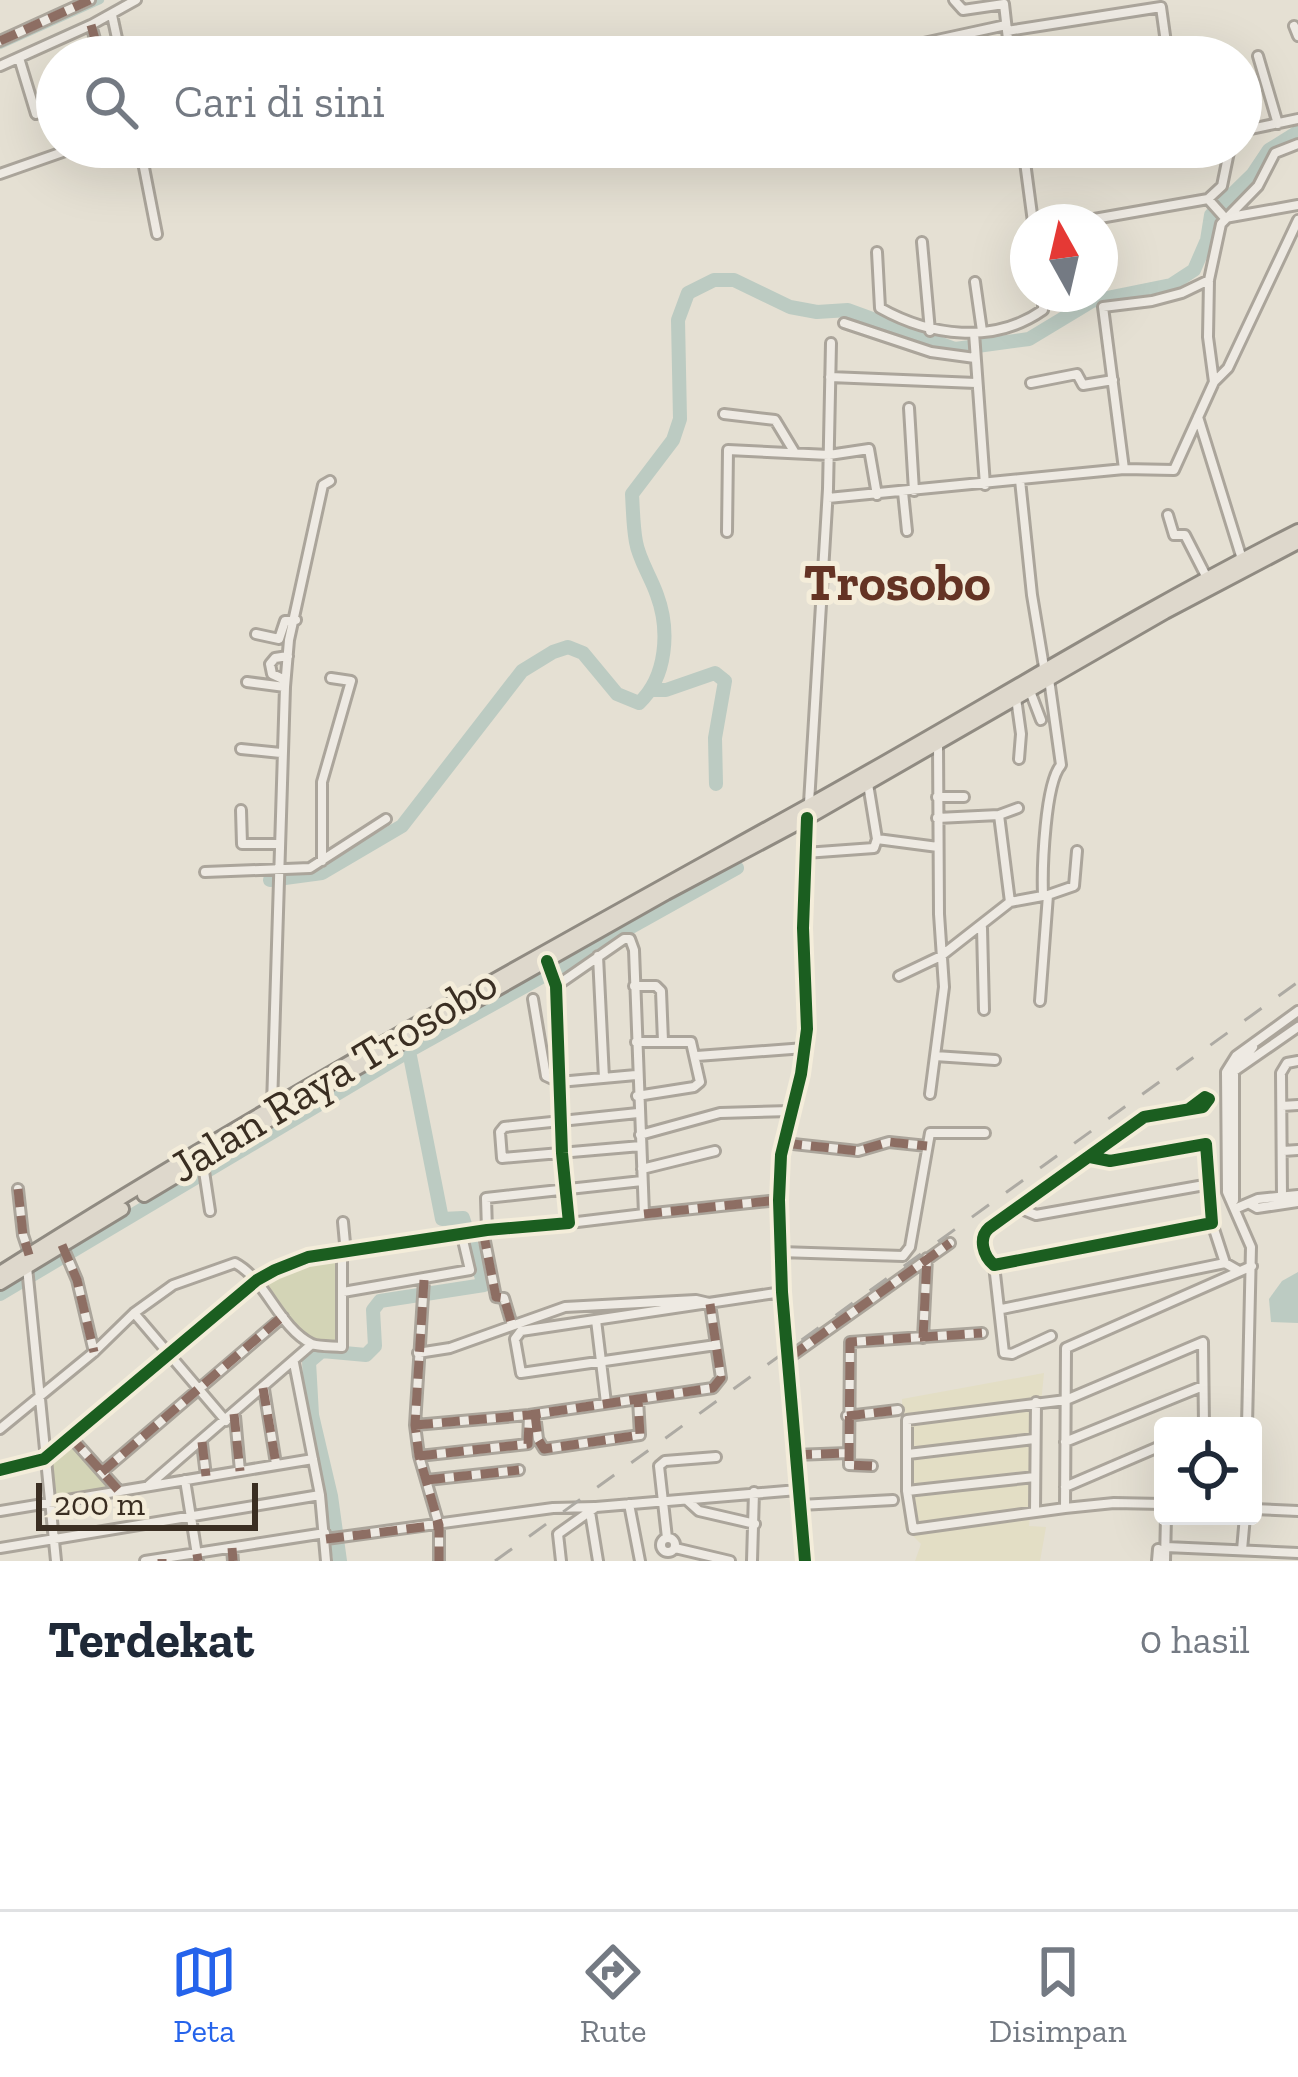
<!DOCTYPE html>
<html lang="id">
<head>
<meta charset="utf-8">
<style>
  body { margin:0; font-family:"Zilla Slab",serif; background:#f6f6f7; color:#1f2937 }
  .controls { position:absolute; right:36px; bottom:36px; display:grid; overflow:hidden; border-radius:12px; box-shadow:0 12px 48px #0002 }
  .controls button { width:108px; height:108px; display:grid; place-items:center; padding:0; border:0; border-bottom:3px solid #e0e1e3; background:#fff; color:#1f2937; font:60px sans-serif }
  .compass { position:absolute; left:1010px; top:204px; width:108px; height:108px; border-radius:50%; background:#fff; box-shadow:0 12px 48px #0002; rotate:352deg }
  .scale { position:absolute; left:36px; bottom:30px; width:222px; box-sizing:border-box; padding-left:12px; border:6px solid #3a2e22; border-top:0; font-size:33px; line-height:42px; white-space:nowrap; color:#3a2e22; -webkit-text-stroke:9px #f4edda; paint-order:stroke }
  .list { margin:0; padding:0; list-style:none }
  h2 { display:flex; justify-content:space-between; align-items:center; height:156px; margin:0; padding:0 48px; font-size:51px }
  h2 small { font-size:39px; font-weight:400; color:#747a83 }
  .icon { flex:none; width:66px; height:66px; fill:none; stroke:currentColor; stroke-width:2; stroke-linecap:round; stroke-linejoin:round }
  .map { position:relative; flex:none; width:1298px; height:1561px; overflow:hidden }
  .search { position:absolute; background:#fff; box-shadow:0 12px 48px #0002; left:36px; right:36px; top:36px; height:132px; display:flex; align-items:center; gap:30px; box-sizing:border-box; padding:0 42px; border-radius:66px; color:#747a83; font-size:45px }
  .sheet { height:348px; background:#fff }
  nav { display:flex; justify-content:space-around; align-items:center; box-sizing:border-box; height:168px; border-top:3px solid #e0e1e3; background:#fff; font-size:33px; color:#747a83 }
  nav a { display:grid; justify-items:center; gap:6px }
  nav .on { color:#2563eb }
  .map>svg:first-child { display:block }
</style>
</head>
<body>
<div class="map">
<svg width="1298" height="1561" viewBox="0 0 1298 1561">
  <rect width="100%" height="100%" fill="#e5e0d3"/>
  <path fill="#e3dec5" d="M1044 1373 1029 1526 1046 1527 1040 1561H915L921 1544 905 1528 902 1399Z"/>
  <path fill="#d3d4b6" d="M340 1256 341 1347 312 1343 259 1281 308 1258Z
    M70 1436 119 1491 50 1502 44 1459Z"/>
  <path fill="#bccbc2" d="M1298 1272V1323L1271 1322 1269 1299 1282 1281Z"/>
  <g fill="none" stroke-linecap="round" stroke-linejoin="round">
    <path stroke="#bccbc2" stroke-width="8" d="M0 45 100 0"/>
    <path stroke="#bccbc2" stroke-width="14" d="M652 690H666L715 673 725 681 715 738 716 784
      M270 880 322 873 402 826 522 671 553 652 568 647 583 653 617 694 639 703C667 677 670 630 657 595 651 577 639 560 636 542 633 526 633 510 632 494L673 440 680 419 678 320 688 293 714 280H734L790 307 817 312 848 310 955 349 1029 339 1092 301 1171 285 1194 270 1207 240 1211 215 1253 174 1269 150 1298 132
      M0 1294 409 1051 737 868
      M340 1561 331 1496 312 1415 309 1362 322 1351 366 1355 375 1346 373 1310 380 1301 484 1285 463 1218 442 1219 409 1051"/>
    <g stroke="#aba59b" stroke-width="14">
      <path id="minor" d="M954 0 963 10 1004 4 1010 57
        M112 15 121 57
        M91 25 100 57
        M1294 26 1298 36
        M1007 31 1161 7 1168 57
        M0 41 90 0
        M1258 56 1278 124
        M859 57 1006 25
        M19 58 36 114
        M0 66 91 25 136 0
        M1241 131 1298 119
        M140 147 157 234
        M1023 147 1033 222
        M1025 159 1072 150
        M0 174 77 147
        M1208 199 1225 218 1298 205
        M1077 222 1208 199 1222 186 1230 147
        M922 242 930 331
        M877 252 880 308C930 336 993 345 1043 310V294
        M975 282 982 331
        M844 323 931 352 975 358
        M974 333 985 485
        M830 377 976 383
        M1214 382 1228 368 1298 220
        M1031 383 1077 374 1083 385 1113 380
        M909 408 914 491
        M724 414 775 420 795 453
        M1198 417 1242 559
        M1124 469 1103 307 1152 301 1182 293 1209 280
        M1020 480 1032 595 1044 667
        M903 492 907 531
        M828 498 1124 469 1174 470 1214 382 1208 337 1209 280 1221 224 1258 186 1275 153 1298 144
        M1168 515 1174 535H1185L1206 576
        M727 532 728 450 829 455 869 449 877 495
        M256 634 279 639 285 621 296 620
        M285 680 272 674 270 664 275 658 288 656
        M247 682 285 687
        M1030 691 1041 720
        M1016 698 1021 734 1019 759
        M241 749 281 753
        M868 784 877 839 938 847
        M937 797H964
        M809 803 828 489 831 343
        M241 810 242 844H277
        M999 815 1018 808
        M937 818 999 815 1010 902 1048 895 1040 1001
        M805 853 874 848 877 839
        M322 861V782L351 681 331 678
        M205 872 310 868 386 819
        M1043 895C1042 867 1045 783 1061 765L1049 679
        M1048 895 1074 886 1077 851
        M982 928 984 1010
        M598 956 604 1078
        M899 976 941 956 1010 902
        M556 986 624 939H630L634 950 644 1214 569 1223
        M634 986H656L661 991 663 1041
        M533 999 546 1076 559 1082 636 1075
        M636 1042H691L700 1082 694 1087 637 1096
        M697 1056 805 1048
        M935 1056 995 1060
        M1233 1072 1298 1027
        M930 1094 944 987 939 914 938 744
        M272 1106 285 687 289 640 323 485 330 481
        M1282 1106 1298 1105
        M638 1113 504 1127 500 1132 502 1158 641 1146
        M640 1135 720 1113 791 1111
        M784 1143 858 1151 889 1142 927 1146
        M1283 1151 1298 1150
        M1090 1157 1110 1161 1206 1144 1212 1223 994 1265C983 1256 978 1238 989 1228L1144 1117 1203 1107 1209 1099 1205 1097 1189 1109
        M202 1158 210 1211
        M642 1169 715 1151
        M18 1189 23 1235 29 1253
        M1282 1197 1281 1073 1287 1063 1298 1061
        M1234 1200V1072L1253 1047
        M1250 1204 1257 1208 1298 1202
        M1019 1208 1036 1215 1210 1184
        M1237 1208 1258 1199 1298 1195
        M644 1214 779 1200
        M343 1222 346 1254
        M1212 1223 1225 1263
        M487 1230 486 1198 642 1181
        M483 1231 496 1297 504 1298 512 1325
        M63 1247 77 1280 94 1352
        M780 1252 903 1256 910 1247 930 1133H985
        M994 1265 1004 1353 1012 1354 1051 1336
        M27 1267 56 1561
        M424 1280 415 1425 419 1456 439 1525V1561
        M343 1292 470 1270 462 1236
        M1002 1309 1225 1263 1239 1271
        M134 1313 226 1421
        M596 1320 606 1403
        M923 1338 927 1258
        M716 1345 521 1373 515 1339 521 1331 782 1292
        M418 1353 450 1348 565 1307 696 1300 709 1303
        M790 1357 950 1243
        M294 1363 320 1495 326 1561
        M264 1389 276 1464
        M535 1414 538 1439 544 1449 640 1435 638 1399
        M235 1416 240 1471
        M847 1416 898 1410
        M415 1425 529 1415 713 1388 721 1378 710 1304
        M1247 1426 1251 1247 1227 1192 1226 1072 1236 1056 1298 1011
        M0 1429 94 1352 134 1313 173 1285 235 1263C267 1280 278 1327 312 1344 319 1347 334 1346 342 1347V1255
        M70 1436 119 1491
        M1065 1442 1203 1386
        M202 1443 206 1476
        M908 1454 1034 1439
        M794 1455 848 1453
        M419 1456 528 1444 529 1415
        M872 1466 849 1465 850 1342 982 1333
        M0 1470 44 1459 257 1280 275 1270 308 1257 487 1230 569 1223 562 1153 556 986 547 961
        M102 1472 283 1317
        M185 1480 198 1561
        M427 1480 519 1470
        M149 1485 312 1344
        M1065 1487 1163 1445
        M907 1491 1035 1477
        M688 1501 699 1511 755 1524
        M629 1504 640 1561
        M1163 1504 1114 1503 1065 1508 1066 1348 1252 1266
        M800 1505 893 1500
        M1065 1508 913 1529 907 1491V1420L1066 1400 1203 1342 1204 1426
        M1253 1509 1298 1511
        M0 1511 313 1459
        M1035 1511 1036 1402
        M590 1512 598 1561
        M661 1545a7 7 0 1 1 14 0a7 7 0 1 1-14 0Z
        M667 1538 659 1466 665 1461 716 1457
        M326 1539 553 1508 595 1507
        M1166 1547 1298 1553
        M0 1548 320 1495
        M232 1548 233 1561
        M675 1548 730 1561
        M1242 1550 1245 1516
        M145 1561 325 1533
        M561 1561 558 1534 596 1507 798 1490
        M752 1561 754 1492
        M805 1561 782 1292 779 1200 781 1155 801 1074 807 1029 803 928 807 818
        M1157 1561 1158 1549
        M1165 1561 1166 1516"/>
    </g>
    <g stroke="#908b82" stroke-width="18">
      <path id="trunk" d="M144 1195 341 1077 666 893 807 818 1165 612 1298 542
        M0 1273C263 1106 536 957 808 806 972 715 1130 616 1298 531
        M0 1283 122 1209"/>
    </g>
    <use href="#minor" stroke="#eeeae3" stroke-width="8"/>
    <use href="#trunk" stroke="#ded8cc" stroke-width="12"/>
    <path stroke="#adaaa3" stroke-width="3" stroke-dasharray="21 21" stroke-linecap="butt" d="M495 1561 1298 982"/>
    <path stroke="#8d6e63" stroke-width="9" stroke-dasharray="18 9" stroke-linecap="butt" d="M91 25 100 57
      M0 41 90 0
      M784 1143 858 1151 889 1142 927 1146
      M18 1189 23 1235 29 1255
      M644 1214 779 1200
      M483 1231 496 1297 504 1298 512 1325
      M62 1245 77 1280 94 1352
      M424 1280 415 1425 419 1456 439 1525V1561
      M923 1338 927 1258
      M790 1357 950 1243
      M263 1388 276 1464
      M234 1414 240 1471
      M535 1414 538 1439 544 1449 640 1435 638 1399
      M847 1416 898 1410
      M415 1425 529 1415 713 1388 721 1378 710 1304
      M70 1436 119 1491
      M202 1442 206 1476
      M794 1455 848 1453
      M419 1456 528 1444 529 1422
      M872 1466 849 1465 850 1342 982 1333
      M102 1472 283 1316
      M427 1480 519 1470
      M326 1539 439 1525
      M232 1548 233 1561
      M197 1554 198 1561
      M162 1559V1561"/>
    <g stroke="#f4edda" stroke-width="20">
      <path id="cycleway" d="M1090 1157 1110 1161 1206 1144 1212 1223 994 1265C983 1256 978 1238 989 1228L1144 1117 1203 1107 1209 1099 1205 1097 1189 1109
        M0 1470 44 1459 257 1280 275 1270 308 1257 487 1230 569 1223 562 1153 556 986 547 961
        M805 1561 782 1292 779 1200 781 1155 801 1074 807 1029 803 928 807 818"/>
    </g>
    <use href="#cycleway" stroke="#1b5e20" stroke-width="12"/>
  </g>
  <g text-anchor="middle" stroke-width="10" stroke-linejoin="round" paint-order="stroke">
    <g font-size="45" fill="#3a2e22" stroke="#f4edda">
      <text transform="translate(333 1074) rotate(-31)" y="16">Jalan Raya Trosobo</text>
    </g>
    <g font-size="51" font-weight="bold" fill="#643324" stroke="#f4edda">
      <text x="897" y="600">Trosobo</text>
    </g>
  </g>
</svg>
<div class="controls">
<button><svg class="icon" aria-label="locate" viewBox="0 0 24 24"><circle cx="12" cy="12" r="6"/><path d="M12 2v4M12 18v4M2 12h4M18 12h4"/></svg></button>
</div>
<svg class="compass" viewBox="-18 -18 36 36"><path d="M0-13l5 13h-10z" fill="#e53935"/><path d="M0 13l5-13h-10z" fill="#747a83"/></svg>
<div class="scale">200 m</div>
<div class="search"><svg class="icon" aria-label="search" viewBox="0 0 24 24"><circle cx="10" cy="10" r="6"/><path d="M15 15l6 6"/></svg>Cari di sini</div>
</div>
<section class="sheet">
<h2>Terdekat<small>0 hasil</small></h2>
<ul class="list">
</ul>
</section>
<nav>
<a class="on"><svg class="icon" aria-label="map" viewBox="0 0 24 24"><path d="M3 6l6-2 6 2 6-2v14l-6 2-6-2-6 2zM9 4v14M15 6v14"/></svg>Peta</a>
<a><svg class="icon" aria-label="directions" viewBox="0 0 24 24"><path d="M12 3l9 9-9 9-9-9zM9 14v-3h6M13 9l2 2-2 2"/></svg>Rute</a>
<a><svg class="icon" aria-label="saved" viewBox="0 0 24 24"><path d="M7 4h10v16l-5-4-5 4z"/></svg>Disimpan</a>
</nav>
</body>
</html>
